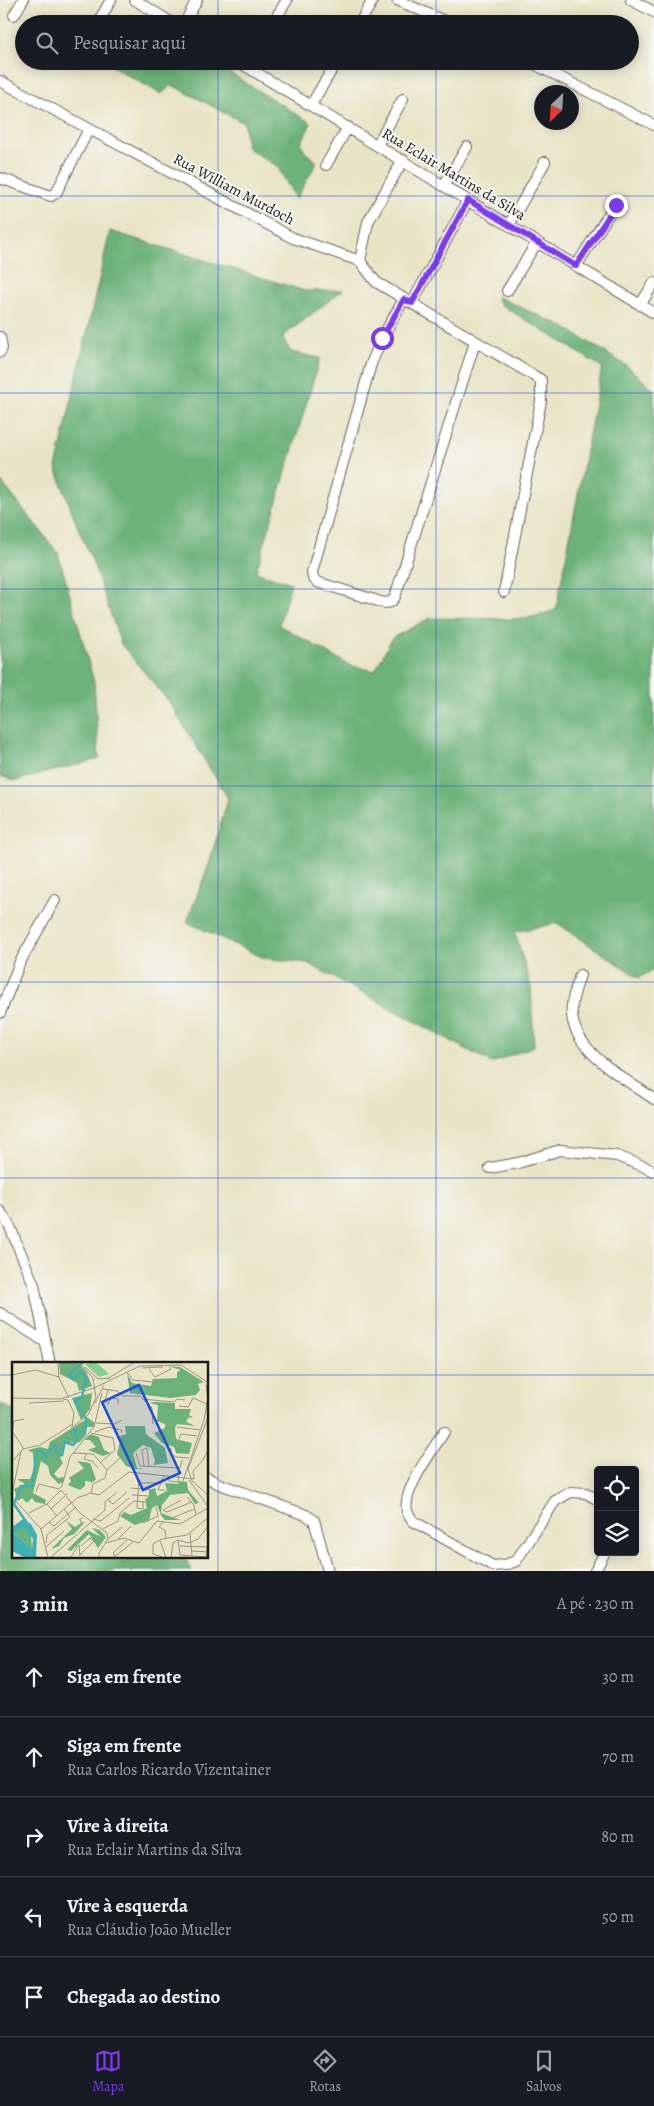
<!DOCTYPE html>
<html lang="pt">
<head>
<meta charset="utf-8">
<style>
  body { margin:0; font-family:Alegreya,serif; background:#20242c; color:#f1f3f6 }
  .controls { position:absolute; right:15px; bottom:15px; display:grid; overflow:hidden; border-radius:5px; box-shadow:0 2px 12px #0003 }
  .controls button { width:45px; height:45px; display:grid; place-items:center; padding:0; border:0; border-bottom:1px solid #363941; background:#171b24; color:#f1f3f6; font:25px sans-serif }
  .compass { position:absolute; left:534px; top:85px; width:45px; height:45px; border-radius:50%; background:#171b24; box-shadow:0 2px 12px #0003; rotate:205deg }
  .stop { position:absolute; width:15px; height:15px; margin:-11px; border:4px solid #7c3aed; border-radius:50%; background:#fff }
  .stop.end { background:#7c3aed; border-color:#fff; box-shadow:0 1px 5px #0008 }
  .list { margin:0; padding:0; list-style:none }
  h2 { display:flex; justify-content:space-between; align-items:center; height:65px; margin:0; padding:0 20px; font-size:21px }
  h2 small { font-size:16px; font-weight:400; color:#9ea1a6 }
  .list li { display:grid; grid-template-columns:32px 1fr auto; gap:15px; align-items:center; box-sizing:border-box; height:80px; padding:0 20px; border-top:1px solid #363941 }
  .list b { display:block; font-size:19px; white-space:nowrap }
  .list p { margin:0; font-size:16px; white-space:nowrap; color:#9ea1a6 }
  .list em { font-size:16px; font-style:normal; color:#9ea1a6 }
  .icon { flex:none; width:28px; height:28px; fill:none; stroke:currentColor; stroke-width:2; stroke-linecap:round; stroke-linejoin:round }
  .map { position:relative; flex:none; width:654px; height:1571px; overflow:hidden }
  .search { position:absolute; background:#171b24; box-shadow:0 2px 12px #0003; left:15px; right:15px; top:15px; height:55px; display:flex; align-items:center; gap:12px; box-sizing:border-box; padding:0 18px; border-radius:28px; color:#9ea1a6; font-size:19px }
  .sheet { height:465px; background:#171b24 }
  nav { display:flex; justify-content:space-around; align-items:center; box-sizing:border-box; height:70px; border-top:1px solid #363941; background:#171b24; font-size:14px; color:#9ea1a6 }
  nav a { display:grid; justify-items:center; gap:2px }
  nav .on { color:#7c3aed }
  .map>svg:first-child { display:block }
</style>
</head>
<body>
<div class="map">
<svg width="654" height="1571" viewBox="0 0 654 1571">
  <rect width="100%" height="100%" fill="#f6f6f2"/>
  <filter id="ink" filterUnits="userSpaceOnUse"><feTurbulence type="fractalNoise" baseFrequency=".02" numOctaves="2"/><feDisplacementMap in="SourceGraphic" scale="10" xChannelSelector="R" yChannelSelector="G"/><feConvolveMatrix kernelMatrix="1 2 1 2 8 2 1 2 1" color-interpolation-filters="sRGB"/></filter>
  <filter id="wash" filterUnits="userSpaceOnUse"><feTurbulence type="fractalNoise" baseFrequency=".0096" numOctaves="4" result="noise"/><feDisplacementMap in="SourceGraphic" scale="20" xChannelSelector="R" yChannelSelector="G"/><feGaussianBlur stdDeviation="1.12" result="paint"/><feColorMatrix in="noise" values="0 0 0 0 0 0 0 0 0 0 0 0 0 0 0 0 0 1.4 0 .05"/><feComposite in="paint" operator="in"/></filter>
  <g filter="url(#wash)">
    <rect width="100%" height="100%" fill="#e9e4c5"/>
    <path fill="#6cb278" stroke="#44674a" d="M117 61H210L311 123 301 143 305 152 317 162 296 199 277 166 247 148 244 123 172 85 161 94 112 66Z
      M110 231 305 291 343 290 282 337 291 352 320 358 256 572 291 583 279 625 349 665 375 671 392 638 430 618 525 619 556 610 602 367 500 304 496 296 564 327 627 366 654 390V969L639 978 557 923 515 932 531 987 534 1046 492 1063 307 963 264 958 187 922 209 864 228 798 169 702 121 644 91 557 78 528 56 468Z
      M0 480 58 553 94 682 99 759 15 781 0 776Z
      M0 1403 14 1411V1557H185L191 1571H4L0 1568Z"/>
  </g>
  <g filter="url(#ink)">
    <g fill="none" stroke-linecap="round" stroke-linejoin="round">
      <g stroke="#646257" stroke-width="12">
        <path id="street" d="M135 0 174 24
          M397 0 451 24
          M631 0 654 12
          M14 15 23 0
          M97 24 111 0
          M184 24 197 0
          M272 24 287 0
          M359 24 373 0
          M237 61 654 313
          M528 61 654 125
          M0 81 293 238 360 261
          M311 105 337 61
          M377 145 403 99
          M326 165 348 127
          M0 178 51 196 56 193 89 129
          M444 185 467 147
          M509 225 545 162
          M360 261 376 282 541 380V401L504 592
          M360 261 368 222 403 160
          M576 266 615 205
          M507 291 537 242
          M404 299 382 338 371 364 312 572 313 578 317 582 384 603 391 602 395 597 475 342
          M412 303 468 200
          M640 305 654 283
          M0 337 2 348 0 352
          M580 975C577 985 573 995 572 1005 567 1049 624 1078 654 1099
          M0 1013 20 962 55 900
          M490 1168 518 1163 560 1150 617 1156 643 1166 654 1172
          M0 1211 10 1227 34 1285 50 1364
          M0 1313 44 1341
          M444 1432C433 1450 402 1490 407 1511 408 1514 411 1518 413 1521L493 1566 505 1565 516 1561 555 1501 571 1492 586 1493 598 1500
          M208 1478 217 1483 306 1515 314 1520 328 1571
          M595 1571 605 1552"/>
      </g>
      <use href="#street" stroke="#fff" stroke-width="10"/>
    </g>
  </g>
  <g fill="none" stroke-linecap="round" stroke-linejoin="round" filter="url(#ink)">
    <path stroke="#7c3aed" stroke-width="6" d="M382 338 404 299 412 303 468 200 576 266 616 205"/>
  </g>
  <path fill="none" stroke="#1d4ed8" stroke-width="1" stroke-opacity="0.55" d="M218 0V24M436 0V24M218 61V1571M436 61V1571M0 196H654M0 393H654M0 589H654M0 786H654M0 982H654M0 1178H654M0 1375H14M208 1375H654"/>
  <g text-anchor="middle" stroke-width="4" stroke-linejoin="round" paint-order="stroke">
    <g font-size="15" fill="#1c1c1c" stroke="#f6f6f2">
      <text transform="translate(454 174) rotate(31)" y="5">Rua Eclair Martins da Silva</text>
      <text transform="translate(234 189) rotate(28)" y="5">Rua William Murdoch</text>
    </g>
  </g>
  <g transform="translate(12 1362)">
    <rect width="196" height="196" fill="#e9e4c5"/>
    <path d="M83 0 86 2 97 12 87 15 73 2Z" fill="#85d08d"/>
    <path d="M47 0H65L74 9 80 24 67 29 65 21 48 12ZM156 4 168 5 192 20 186 22 188 28 184 33 158 36 118 31 115 11 120 21 139 24 141 17 165 16V10L169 8ZM80 31 78 47 69 58 60 36ZM143 40 163 41V47H179L177 53 181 55 176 56 174 60 184 64 165 62 163 66 164 77 180 81 177 92 164 91 162 85 150 81 145 75 142 71 153 66V62L145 59 146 43 137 41ZM76 56 83 61 81 65H75L74 73 68 80 51 81 52 90 48 96 51 101 42 112 46 116 52 115 51 120 47 122 38 113 36 104 29 99 21 131 34 138 33 142 23 140 20 136 15 141 10 136 6 139 2 127 13 122 5 117H18L22 107 21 91 16 88 28 85 36 87 38 80ZM113 64H133L134 72 153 86 156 101 141 103 143 99 139 86 131 83 121 91 125 106 132 107H123L114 104 105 92 108 79 105 75 114 72ZM79 72 87 75 92 88 99 91 91 94 76 88 84 85 78 78H72ZM65 99 78 101 84 117 81 120 73 119V124L68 128 56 123 59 119 57 116 72 106ZM167 119 175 120 176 128 187 141 183 142 176 131 158 133 150 143 149 151 168 158H153L149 153 145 143 140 146 137 158 123 163 108 154 112 150 119 153 135 146 133 138 137 134V128L143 126 145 134 155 129 153 121 166 122ZM72 155 68 158 72 161 62 172 52 176 47 184 39 187 60 167 54 159 63 165 69 161 67 157ZM12 164 19 173 20 187 2 171ZM80 166 88 168 94 175 86 186 77 172 59 189 55 188 75 168 89 175Z" fill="#6cb278"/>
    <path d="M11 157 19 162 25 173 24 196H14L0 189V165ZM12 165 21 177 20 187 2 171Z" fill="#3dafb5" fill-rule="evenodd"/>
    <path fill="none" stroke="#3dafb5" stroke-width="2.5" d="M15 161 2 142 9 124H20L25 89 29 88 33 95 43 82 46 92 50 93 53 80 61 83 65 79 62 68 72 71 75 58 63 39 70 35 74 16 69 11 62 17 57 13 71 0"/>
    <path fill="none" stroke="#979481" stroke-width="1" d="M46 0 47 16 57 36M73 5 86 17 98 16M130 6 151 5M137 7 143 15 159 7 157 5M115 10 121 18 141 20M0 13 23 8 47 15M95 17 123 0M91 27 105 29 111 34H128L140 46 141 62M0 36 48 37 82 26 128 4 169 3 197 21M51 37 56 38 62 51 60 64M130 37 162 40 165 37 173 38M17 41 52 39M83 41 92 23M96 42 99 36 106 37V42M96 42 93 39 96 28M167 44 176 45 181 36 195 42M197 53 176 107 180 119 197 134M84 61 103 62 110 58M165 65 188 68M59 66 76 53 84 36 81 16 67 0M83 70 97 65 109 68 110 71M79 71 101 76 103 88 89 100M167 77 169 72 185 74M159 86V92L164 95 177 96M12 87 0 69 2 59 12 57M61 91 81 92 95 108M75 91 72 97 80 99 86 106M124 91 128 104 168 106 170 98M0 100 11 87 28 83 61 62M132 104 130 88 135 86 137 105M95 108 108 96M152 113 146 128H153M157 114V119L166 120 167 110M182 117 181 109 191 98 197 86M127 118 125 146 131 147V140M177 118 197 146M171 119 192 58 196 36 194 23M126 121H150M119 126 140 128M24 130 27 122 47 127 50 124 58 95 82 65 90 31M79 131 81 122 93 116 95 108M0 132 9 89M120 133 137 134M0 135 29 167 36 196M175 135 182 143 184 153M96 138 101 142 115 130M35 142 45 154M39 147 56 131M151 148 155 150 180 140M151 148 169 138M17 151 35 142 49 128 68 151 95 171 96 177 87 191V196M160 156 182 147M81 157 89 159 117 136M37 160 42 164 63 146M151 160 147 165 153 168 154 177M131 161 146 154 144 145M29 167 65 136 79 131 87 133 117 110 182 117M91 167 106 159 108 151 122 139 133 140M178 171 180 194M96 177 110 165M106 177 119 164M148 178 154 196M166 178 168 193 194 195 197 171M166 178 177 181 186 177 197 163M34 181 35 173 58 155 52 147M94 181 112 176 127 181 145 159 168 162 196 146M168 184 196 185M34 185 52 169M180 189 197 190M68 193 82 179 78 176 69 184M103 194 101 191 115 178M38 196 93 148V140L105 130M58 196 67 183 68 194M101 196 121 180M153 196 141 192V182L150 177 175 173 197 155M159 196 161 181 166 178"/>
    <path fill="#1d4ed8" fill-opacity="0.15" stroke="#1d4ed8" stroke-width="2.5" d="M127 23 168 111 131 128 90 40Z"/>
    <rect width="196" height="196" fill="none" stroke="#1c1c1c" stroke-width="2.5"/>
  </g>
</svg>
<div class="controls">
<button><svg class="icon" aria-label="locate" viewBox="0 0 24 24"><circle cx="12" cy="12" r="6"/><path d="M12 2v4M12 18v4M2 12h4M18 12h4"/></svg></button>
<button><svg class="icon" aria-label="layers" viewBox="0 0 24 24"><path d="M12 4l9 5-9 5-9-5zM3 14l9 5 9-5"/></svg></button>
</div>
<svg class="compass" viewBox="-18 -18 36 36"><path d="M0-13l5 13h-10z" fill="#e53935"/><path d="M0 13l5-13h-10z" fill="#9ea1a6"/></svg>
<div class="stop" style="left:382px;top:338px"></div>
<div class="stop end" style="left:616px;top:205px"></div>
<div class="search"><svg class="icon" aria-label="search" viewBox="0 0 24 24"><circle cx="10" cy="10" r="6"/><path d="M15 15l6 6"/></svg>Pesquisar aqui</div>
</div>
<section class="sheet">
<h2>3 min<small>A pé · 230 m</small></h2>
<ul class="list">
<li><svg class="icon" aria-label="ahead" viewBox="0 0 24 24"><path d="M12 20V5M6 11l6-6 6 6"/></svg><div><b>Siga em frente</b></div><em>30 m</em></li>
<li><svg class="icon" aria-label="ahead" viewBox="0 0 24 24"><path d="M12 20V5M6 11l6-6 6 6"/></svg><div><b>Siga em frente</b><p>Rua Carlos Ricardo Vizentainer</p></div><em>70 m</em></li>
<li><svg class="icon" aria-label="right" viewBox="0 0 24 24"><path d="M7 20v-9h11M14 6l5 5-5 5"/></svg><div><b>Vire à direita</b><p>Rua Eclair Martins da Silva</p></div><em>80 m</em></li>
<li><svg class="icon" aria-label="left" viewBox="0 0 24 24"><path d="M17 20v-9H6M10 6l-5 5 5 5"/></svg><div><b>Vire à esquerda</b><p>Rua Cláudio João Mueller</p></div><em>50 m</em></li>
<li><svg class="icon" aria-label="arrive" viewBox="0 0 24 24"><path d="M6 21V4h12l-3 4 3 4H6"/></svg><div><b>Chegada ao destino</b></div></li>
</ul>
</section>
<nav>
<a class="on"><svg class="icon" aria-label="map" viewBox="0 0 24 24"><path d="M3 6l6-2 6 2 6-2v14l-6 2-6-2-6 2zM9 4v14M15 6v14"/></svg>Mapa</a>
<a><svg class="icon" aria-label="directions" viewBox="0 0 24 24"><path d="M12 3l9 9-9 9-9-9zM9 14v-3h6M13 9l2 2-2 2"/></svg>Rotas</a>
<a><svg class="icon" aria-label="saved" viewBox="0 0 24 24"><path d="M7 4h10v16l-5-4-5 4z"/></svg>Salvos</a>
</nav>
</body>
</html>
